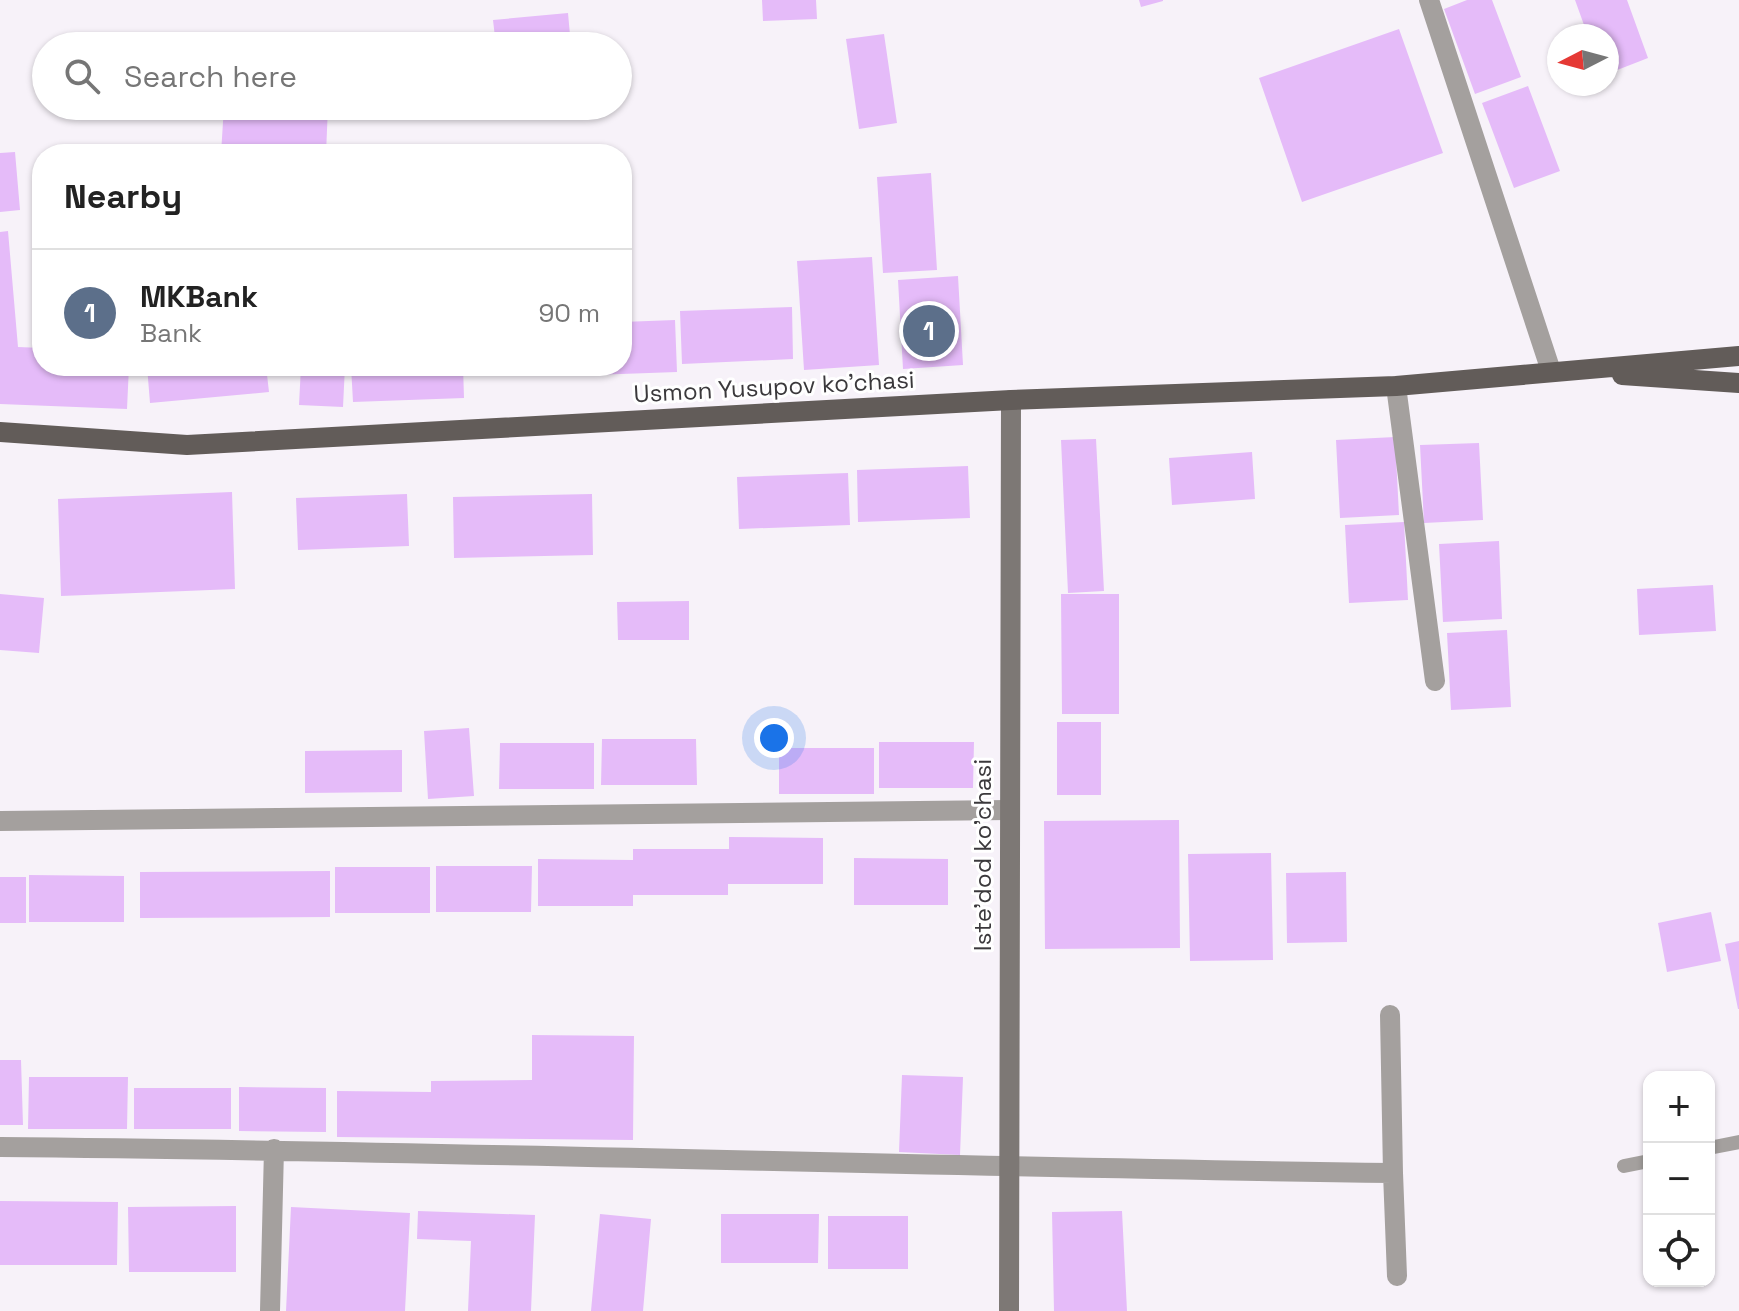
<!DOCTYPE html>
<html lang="en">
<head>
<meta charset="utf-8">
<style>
  body { margin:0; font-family:"Space Grotesk",sans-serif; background:#f6f6f6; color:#222 }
  .controls { position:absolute; right:24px; bottom:24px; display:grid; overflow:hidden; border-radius:16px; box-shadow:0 2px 6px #0004 }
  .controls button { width:72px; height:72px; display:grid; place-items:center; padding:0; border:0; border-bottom:2px solid #e0e0e0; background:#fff; color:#222; font:40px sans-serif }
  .compass { position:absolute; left:1547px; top:24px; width:72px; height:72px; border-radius:50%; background:#fff; box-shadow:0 2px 6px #0004; rotate:264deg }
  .you { position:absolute; left:774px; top:738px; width:28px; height:28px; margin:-20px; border:6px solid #fff; border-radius:50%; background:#1a73e8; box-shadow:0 0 0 12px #1a73e833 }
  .badge { display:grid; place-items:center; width:52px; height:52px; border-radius:50%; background:#8f4a21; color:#fff; font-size:26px; font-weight:700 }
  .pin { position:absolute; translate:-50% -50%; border:4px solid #fff; box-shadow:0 2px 8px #0006 }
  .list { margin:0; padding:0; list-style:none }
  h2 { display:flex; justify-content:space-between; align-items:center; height:104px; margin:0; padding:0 32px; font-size:34px }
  h2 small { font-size:26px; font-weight:400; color:#767676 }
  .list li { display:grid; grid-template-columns:52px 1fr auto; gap:24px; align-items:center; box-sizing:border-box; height:128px; padding:0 32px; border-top:2px solid #e0e0e0 }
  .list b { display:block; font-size:30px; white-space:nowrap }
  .list p { margin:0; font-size:26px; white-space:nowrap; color:#767676 }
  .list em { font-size:26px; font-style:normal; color:#767676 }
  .icon { flex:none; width:44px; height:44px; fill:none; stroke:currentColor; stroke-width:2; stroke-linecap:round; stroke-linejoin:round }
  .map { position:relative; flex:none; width:1739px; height:1311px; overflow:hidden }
  .search { position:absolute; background:#fff; box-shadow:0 2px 6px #0004; left:32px; top:32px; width:600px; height:88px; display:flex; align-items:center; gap:20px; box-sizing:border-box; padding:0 28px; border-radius:44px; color:#767676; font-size:30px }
  .panel { position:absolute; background:#fff; box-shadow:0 2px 6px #0004; left:32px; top:144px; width:600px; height:232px; border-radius:32px }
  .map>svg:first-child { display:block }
</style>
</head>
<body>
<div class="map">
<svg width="1739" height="1311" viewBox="0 0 1739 1311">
  <rect width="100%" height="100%" fill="#f7f2f9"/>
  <path fill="#e5bbf9" d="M762 0H816L817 19 763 21Z
    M1139 0H1163V1L1141 7Z
    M1467 0H1492L1521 77 1475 94 1444 9Z
    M1575 0H1627L1648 58 1607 74V36H1588Z
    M568 13 571 46H496L493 20Z
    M1399 29 1443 153 1302 202 1259 78Z
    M884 34 897 123 859 129 846 39Z
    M331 35V46H228V41Z
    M1528 86 1560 171 1514 188 1482 103Z
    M224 106H328L326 154H221Z
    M15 152 20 210 0 212V153Z
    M931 173 937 270 883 273 877 177Z
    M8 231 18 347 42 348V366H129L127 409 0 404V232Z
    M872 257 879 365 804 370 797 261Z
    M958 276 963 365 903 369 898 280Z
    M792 307 793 359 682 364 680 311Z
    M675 320 677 372 565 376V366H622V322Z
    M147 366H266L269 392 150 403Z
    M301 366H345L343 407 299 405Z
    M351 366H463L464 398 353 402Z
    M1395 437 1399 515 1340 518 1336 440Z
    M1096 439 1104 591 1068 593 1061 440Z
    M1479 443 1483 520 1424 523 1420 445Z
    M1252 452 1255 499 1172 505 1169 458Z
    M968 466 970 518 858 522 857 470Z
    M848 473 850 525 739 529 737 477Z
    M232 492 235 589 61 596 58 499Z
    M407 494 409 546 298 550 296 498Z
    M592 494 593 555 454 558 453 497Z
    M1404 522 1408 600 1349 603 1345 525Z
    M1499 541 1502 619 1443 622 1439 544Z
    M1713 585 1716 631 1639 635 1637 589Z
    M0 594 44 598 39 653 0 650Z
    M1061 594H1119V714H1062Z
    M689 601V640H618L617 602Z
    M1507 630 1511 707 1451 710 1447 633Z
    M1057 722H1101V795H1057Z
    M469 728 474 796 428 799 424 731Z
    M602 739H696L697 785H601Z
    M879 742H974L973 788H879Z
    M500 743H594V789H499Z
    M779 748H874V794H779Z
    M402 750V792L305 793V751Z
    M1179 820 1180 948 1045 949 1044 821Z
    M729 837 823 838V884H728V895H633V906H538V859L633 860V849H729Z
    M1271 853 1273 960 1190 961 1188 854Z
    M854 858 948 859V905H854Z
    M436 866H532L531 912H436Z
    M335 867H430V913H335Z
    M330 871V917L140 918V872Z
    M1346 872 1347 942 1287 943 1286 873Z
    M29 875 124 876V922H29Z
    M0 877H26V923H0Z
    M1711 912 1721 961 1667 972 1658 923Z
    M1739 941V1009H1738L1725 944Z
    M532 1035 634 1036 633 1140 337 1137V1091L431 1092V1081L532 1080Z
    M0 1060H21L23 1125H0Z
    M902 1075 963 1077 960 1155 899 1152Z
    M29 1077H128L127 1129H28Z
    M239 1087 326 1088V1132L239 1131Z
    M134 1088H231V1129H134Z
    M0 1201 118 1202 117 1265H0Z
    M236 1206V1272H129L128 1207Z
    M291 1207 410 1213 405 1311H286Z
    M418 1211 535 1215 531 1311H468L471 1241 417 1239Z
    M1122 1211 1127 1311H1054L1052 1212Z
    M600 1214 651 1219 643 1311H591Z
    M721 1214H819L818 1263H721Z
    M828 1216H908V1269H828Z"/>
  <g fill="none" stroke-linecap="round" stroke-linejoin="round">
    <path stroke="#a4a09e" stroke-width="14" d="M1709 1148 1739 1142
      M1624 1166 1649 1161"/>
    <path stroke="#a4a09e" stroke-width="20" d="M1429 0 1551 371
      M1396 386 1435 681
      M0 821 1008 810
      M0 1147C464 1151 929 1167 1393 1173L1390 1015
      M1393 1173 1397 1276
      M270 1311 274 1149"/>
    <path stroke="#7d7875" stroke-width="20" d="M1009 1311 1011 400"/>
    <path stroke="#625c59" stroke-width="20" d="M1622 375 1739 383
      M0 432 187 445 1011 400 1396 386 1739 356"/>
  </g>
  <g text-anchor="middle" stroke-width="6" stroke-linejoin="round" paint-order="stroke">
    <g font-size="24" fill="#3b393c" stroke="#fff">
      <text transform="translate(774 387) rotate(-3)" y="8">Usmon Yusupov ko'chasi</text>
      <text transform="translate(983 855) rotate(-90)" y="8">Iste'dod ko'chasi</text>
    </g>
  </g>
</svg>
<div class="controls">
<button>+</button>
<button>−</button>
<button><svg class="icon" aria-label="locate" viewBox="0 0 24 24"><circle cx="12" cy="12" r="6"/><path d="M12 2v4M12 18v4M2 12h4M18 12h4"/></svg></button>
</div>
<svg class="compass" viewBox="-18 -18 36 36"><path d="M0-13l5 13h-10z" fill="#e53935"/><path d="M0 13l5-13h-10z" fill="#767676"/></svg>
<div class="you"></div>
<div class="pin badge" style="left:929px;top:331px;background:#5c6f8a">1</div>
<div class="search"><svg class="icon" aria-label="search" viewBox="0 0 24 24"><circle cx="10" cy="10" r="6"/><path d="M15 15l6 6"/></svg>Search here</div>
<section class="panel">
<h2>Nearby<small></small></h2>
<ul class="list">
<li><span class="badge" style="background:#5c6f8a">1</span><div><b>MKBank</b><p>Bank</p></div><em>90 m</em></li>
</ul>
</section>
</div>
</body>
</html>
